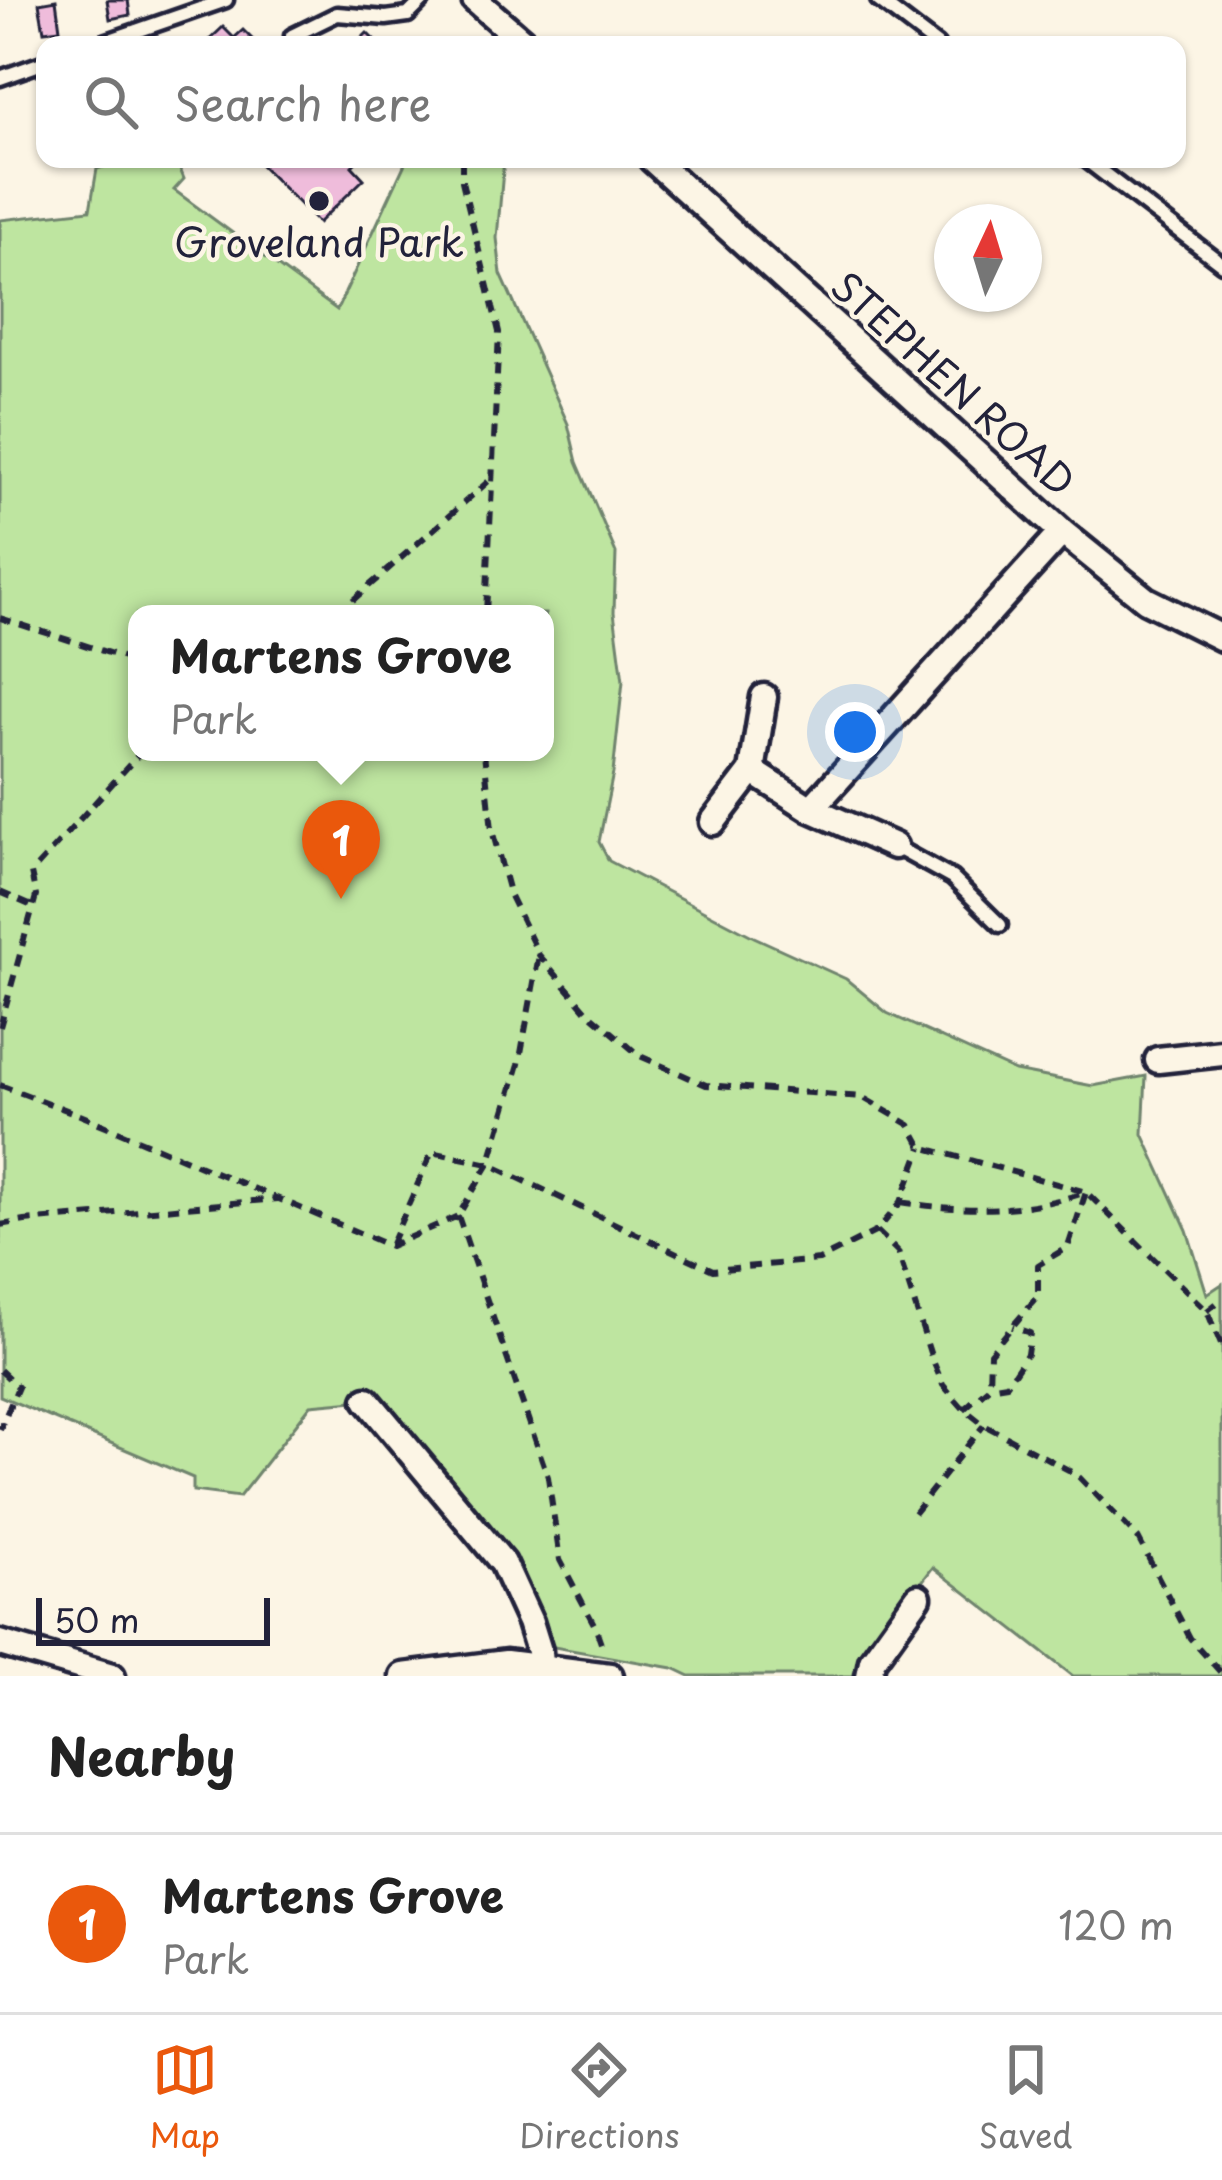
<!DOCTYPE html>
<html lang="en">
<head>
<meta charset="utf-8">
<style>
  body { margin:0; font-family:"Playpen Sans",sans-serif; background:#f2f2f2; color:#222 }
  .compass { position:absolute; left:934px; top:204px; width:108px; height:108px; border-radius:50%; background:#fff; box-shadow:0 3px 9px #0004; rotate:4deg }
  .scale { position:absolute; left:36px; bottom:30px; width:234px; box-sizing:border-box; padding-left:12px; border:6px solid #22223b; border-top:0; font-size:33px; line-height:42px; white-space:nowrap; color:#22223b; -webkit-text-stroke:9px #fcf5e5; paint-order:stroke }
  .you { position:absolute; left:855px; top:732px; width:42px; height:42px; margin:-30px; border:9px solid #fff; border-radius:50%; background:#1a73e8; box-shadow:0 0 0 18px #1a73e833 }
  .badge { display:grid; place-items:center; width:78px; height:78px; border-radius:50%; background:#ea580c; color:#fff; font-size:39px; font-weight:700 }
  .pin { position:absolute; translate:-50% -99px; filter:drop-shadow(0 3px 6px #0008) }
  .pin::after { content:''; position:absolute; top:63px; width:42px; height:36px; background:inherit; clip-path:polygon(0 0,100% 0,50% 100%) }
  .popup { position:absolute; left:128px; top:605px; width:426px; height:156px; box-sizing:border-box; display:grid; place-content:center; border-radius:24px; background:#fff; filter:drop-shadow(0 3px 9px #0005); font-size:39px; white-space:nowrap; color:#767676 }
  .popup b { font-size:45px; color:#222 }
  .popup::after { content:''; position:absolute; left:50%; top:100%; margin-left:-24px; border:24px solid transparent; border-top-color:#fff }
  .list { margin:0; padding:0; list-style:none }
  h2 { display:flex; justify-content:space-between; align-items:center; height:156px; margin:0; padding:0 48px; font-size:51px }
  h2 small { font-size:39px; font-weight:400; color:#767676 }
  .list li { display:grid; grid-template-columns:78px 1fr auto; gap:36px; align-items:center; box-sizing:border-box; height:180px; padding:0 48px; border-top:3px solid #e0e0e0 }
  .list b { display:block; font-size:45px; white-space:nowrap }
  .list p { margin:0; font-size:39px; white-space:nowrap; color:#767676 }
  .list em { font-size:39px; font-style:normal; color:#767676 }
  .icon { flex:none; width:66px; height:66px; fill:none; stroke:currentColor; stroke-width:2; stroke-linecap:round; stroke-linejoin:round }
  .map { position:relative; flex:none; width:1222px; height:1676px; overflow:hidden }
  .search { position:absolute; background:#fff; box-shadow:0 3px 9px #0004; left:36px; right:36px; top:36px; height:132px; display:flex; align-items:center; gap:30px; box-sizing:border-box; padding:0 42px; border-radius:24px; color:#767676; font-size:45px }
  .sheet { height:336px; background:#fff }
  nav { display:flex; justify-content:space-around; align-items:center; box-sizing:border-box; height:168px; border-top:3px solid #e0e0e0; background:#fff; font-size:33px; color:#767676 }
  nav a { display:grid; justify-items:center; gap:6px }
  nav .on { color:#ea580c }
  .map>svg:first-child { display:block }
</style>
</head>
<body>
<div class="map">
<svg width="1222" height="1676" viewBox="0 0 1222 1676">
  <rect width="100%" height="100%" fill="#fcf5e5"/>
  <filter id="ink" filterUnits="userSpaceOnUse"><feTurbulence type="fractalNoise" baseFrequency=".00833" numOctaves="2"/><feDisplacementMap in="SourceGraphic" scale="24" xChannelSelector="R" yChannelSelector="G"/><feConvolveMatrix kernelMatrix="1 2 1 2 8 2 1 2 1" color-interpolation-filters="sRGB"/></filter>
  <g filter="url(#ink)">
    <path fill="#bee5a0" stroke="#70846e" stroke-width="3" fill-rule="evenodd" d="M127 159H176L184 179 174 190 337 310 407 159H504L497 238 501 274 568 424 577 462 616 553 614 612 623 681 613 773 599 842 609 861 754 937 846 979 887 1013 1015 1071 1093 1086 1146 1076 1143 1134 1187 1230 1207 1294 1222 1284V1676H1073L933 1567 870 1651 860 1676H690L673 1668 548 1646 377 1399 311 1405 239 1497 193 1491V1478L0 1396V220L90 210 97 169ZM137 614H545V752H137Z"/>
    <path fill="#efbcdb" stroke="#22223b" stroke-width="3" d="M56 0 60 29 44 31 39 3Z
      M107 0H128L130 15 110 19Z
      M223 27 234 38 243 30 258 45H204Z
      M367 33 379 45H355Z
      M255 159H359L352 166 364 179 318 223Z"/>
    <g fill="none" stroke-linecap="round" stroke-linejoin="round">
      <g stroke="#22223b" stroke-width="21">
        <path id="service" d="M878 0 937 45
          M292 36 337 14 386 18 408 15 423 0
          M96 45 226 0
          M0 78 45 62
          M1085 159 1222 264
          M894 846 952 878 1000 925"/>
      </g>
      <g stroke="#22223b" stroke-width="33">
        <path id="minor" d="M475 0 527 45
          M652 159 1062 532 1146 600 1222 638
          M764 697 752 771 811 809 894 846
          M811 809 1062 532
          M713 822 752 771
          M1158 1060 1222 1053
          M367 1400 503 1563 530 1622 539 1651 540 1665
          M0 1643 112 1676
          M403 1676 506 1663 610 1676
          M869 1676 872 1661 918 1597"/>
      </g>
      <path stroke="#22223b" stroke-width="6" stroke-dasharray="12 9" stroke-linecap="butt" d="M462 159V181L499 332 486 614
        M337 614 491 479
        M0 618 137 662
        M484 752 492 830 510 896 539 955 587 1011 640 1056 706 1085 862 1097 910 1125 922 1147 1086 1192 1207 1311 1222 1347
        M0 892 32 906
        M0 1027 36 896 31 873 141 752
        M0 1085 80 1115 390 1246 458 1216 489 1164 519 1064 539 955
        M901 1202C963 1212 1025 1213 1086 1192L1068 1247 1038 1265V1296L990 1353 989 1387
        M458 1216 548 1477 560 1560 595 1626 603 1649
        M0 1225 25 1221 278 1199
        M877 1231 898 1252 931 1356 943 1385 964 1409 984 1425 1076 1474 1138 1538 1190 1638 1222 1674
        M391 1244 432 1152 489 1164 713 1270 819 1260 877 1231 901 1202 922 1147
        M1207 1311 1222 1299
        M0 1370 18 1387 0 1429
        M964 1409 989 1387 1007 1384 1027 1354 1030 1333 1012 1327
        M914 1513 984 1425"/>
      <use href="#service" stroke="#fcf5e5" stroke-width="12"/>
      <use href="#minor" stroke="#fcf5e5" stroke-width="24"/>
    </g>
  </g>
  <circle fill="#22223b" stroke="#fcf5e5" stroke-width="4.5" cx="319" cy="201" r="12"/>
  <g text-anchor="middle" stroke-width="9" stroke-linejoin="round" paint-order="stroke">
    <g font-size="39" fill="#22223b" stroke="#fcf5e5">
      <text x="319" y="257">Groveland Park</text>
    </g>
    <g font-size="39" fill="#22223b" stroke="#fcf5e5">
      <text transform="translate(953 384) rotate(42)" y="14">STEPHEN ROAD</text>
    </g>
  </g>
</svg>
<svg class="compass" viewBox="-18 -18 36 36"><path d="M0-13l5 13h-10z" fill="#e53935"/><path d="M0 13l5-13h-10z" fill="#767676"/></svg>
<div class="scale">50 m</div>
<div class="you"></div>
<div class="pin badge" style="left:341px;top:899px">1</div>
<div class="popup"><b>Martens Grove</b>Park</div>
<div class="search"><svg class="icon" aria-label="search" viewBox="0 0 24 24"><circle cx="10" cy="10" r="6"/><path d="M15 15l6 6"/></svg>Search here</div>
</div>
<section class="sheet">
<h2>Nearby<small></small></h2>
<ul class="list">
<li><span class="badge">1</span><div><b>Martens Grove</b><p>Park</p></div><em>120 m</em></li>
</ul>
</section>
<nav>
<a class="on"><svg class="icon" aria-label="map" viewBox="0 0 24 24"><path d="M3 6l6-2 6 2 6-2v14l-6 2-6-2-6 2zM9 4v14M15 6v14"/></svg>Map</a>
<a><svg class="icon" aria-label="directions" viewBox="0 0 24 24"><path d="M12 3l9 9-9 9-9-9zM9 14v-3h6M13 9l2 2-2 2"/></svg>Directions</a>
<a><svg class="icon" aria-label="saved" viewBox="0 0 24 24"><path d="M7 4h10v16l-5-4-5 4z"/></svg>Saved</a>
</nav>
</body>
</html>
